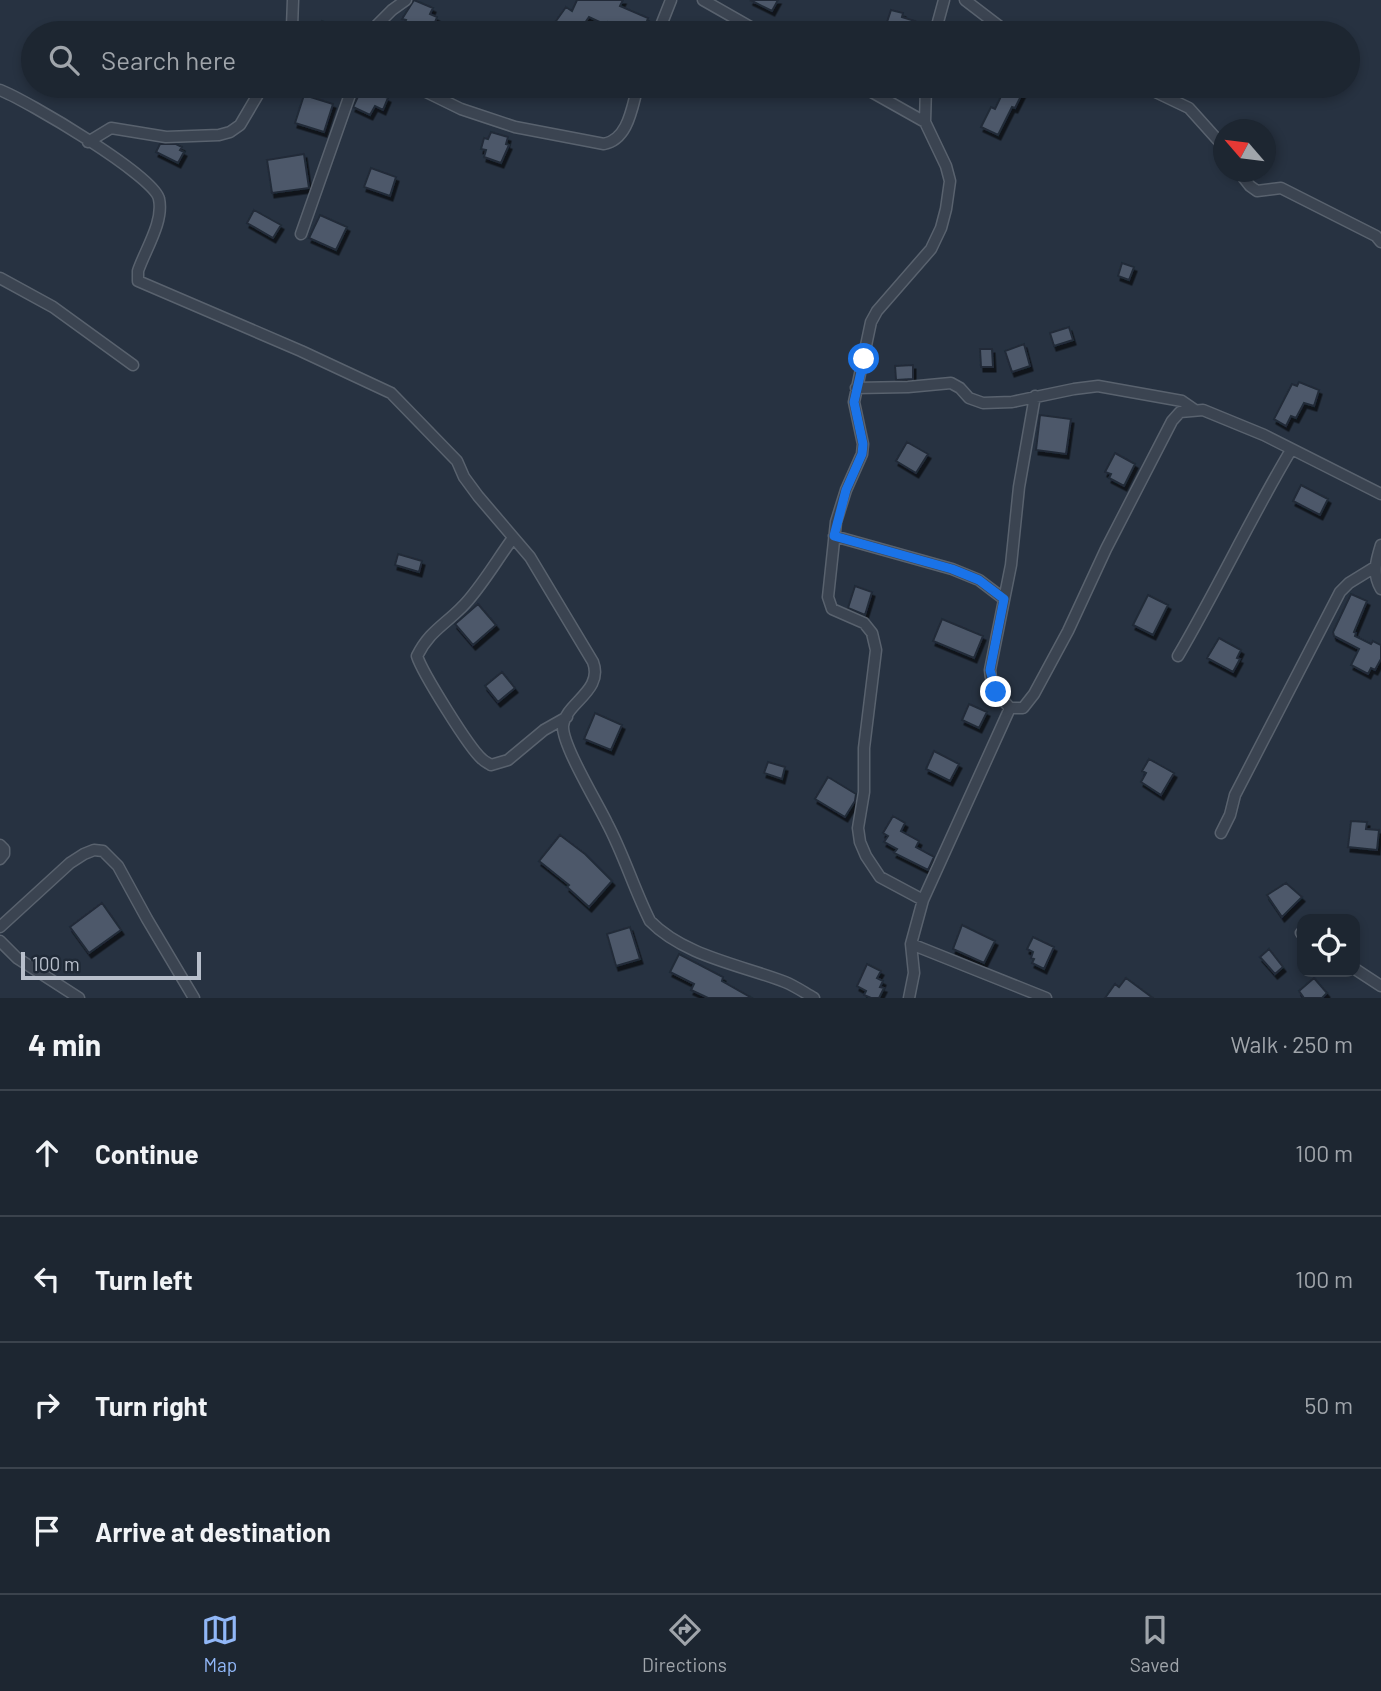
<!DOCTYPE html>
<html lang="en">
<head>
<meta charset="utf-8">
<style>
  body { margin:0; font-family:Barlow,sans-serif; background:#252e39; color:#f1f3f6 }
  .controls { position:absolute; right:21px; bottom:21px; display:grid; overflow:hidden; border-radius:14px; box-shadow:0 4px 10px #0003 }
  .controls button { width:63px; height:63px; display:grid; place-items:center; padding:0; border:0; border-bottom:2px solid #3b434d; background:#1d2631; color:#f1f3f6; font:35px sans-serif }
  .compass { position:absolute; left:1213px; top:119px; width:63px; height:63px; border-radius:50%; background:#1d2631; box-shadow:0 4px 10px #0003; rotate:298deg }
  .scale { position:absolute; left:21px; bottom:18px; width:180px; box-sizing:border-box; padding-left:7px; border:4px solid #b8bfcb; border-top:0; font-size:19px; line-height:24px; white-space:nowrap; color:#b8bfcb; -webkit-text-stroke:5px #1f2936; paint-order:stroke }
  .stop { position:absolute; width:21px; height:21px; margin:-16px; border:5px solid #1a73e8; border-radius:50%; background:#fff }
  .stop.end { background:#1a73e8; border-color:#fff; box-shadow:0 2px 7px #0008 }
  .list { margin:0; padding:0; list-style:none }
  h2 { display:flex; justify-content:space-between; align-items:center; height:91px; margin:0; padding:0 28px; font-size:30px }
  h2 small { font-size:23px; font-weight:400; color:#a0a5ab }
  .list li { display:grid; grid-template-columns:46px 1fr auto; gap:21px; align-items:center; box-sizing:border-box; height:126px; padding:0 28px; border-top:2px solid #3b434d }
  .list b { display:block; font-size:26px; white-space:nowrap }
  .list em { font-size:23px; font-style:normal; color:#a0a5ab }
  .icon { flex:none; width:38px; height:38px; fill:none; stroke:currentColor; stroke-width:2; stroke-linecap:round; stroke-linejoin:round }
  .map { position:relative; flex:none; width:1381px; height:998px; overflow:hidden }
  .search { position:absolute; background:#1d2631; box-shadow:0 4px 10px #0003; left:21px; right:21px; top:21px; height:77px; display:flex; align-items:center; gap:18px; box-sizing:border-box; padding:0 24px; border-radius:38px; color:#a0a5ab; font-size:26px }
  .sheet { height:595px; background:#1d2631 }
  nav { display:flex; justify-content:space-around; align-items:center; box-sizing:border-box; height:98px; border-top:2px solid #3b434d; background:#1d2631; font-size:19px; color:#a0a5ab }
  nav a { display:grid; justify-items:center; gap:4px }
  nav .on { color:#91b7f7 }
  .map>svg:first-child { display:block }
</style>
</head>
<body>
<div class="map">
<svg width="1381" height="998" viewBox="0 0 1381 998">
  <defs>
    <filter id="shadow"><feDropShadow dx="2.5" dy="4.5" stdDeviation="0" flood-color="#0009"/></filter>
  </defs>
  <rect width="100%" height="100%" fill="#273241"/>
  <path fill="#4d596a" stroke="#212b38" stroke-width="2" filter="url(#shadow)" d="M414 0 433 8 430 14 437 17 432 30 429 29 427 33H417L403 27 406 20 402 19Z
    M577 0H623L620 6 648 18 647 21 653 25 650 33H631L608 22 606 25 589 17 578 33H559L551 28 566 7 572 11Z
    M750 0H778L772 11Z
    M891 10 903 13 902 17 915 21 912 33H887L889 26 886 25Z
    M322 21 350 33H324L317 30Z
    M363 86H374L385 91 383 96 388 98 383 110 375 106 370 115 353 107Z
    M1006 86H1026L1015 108 1012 107 998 135 981 127 991 107 995 109Z
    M304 95 333 104 324 132 295 123Z
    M491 132 508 137 506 144 509 145 501 163 484 157 486 150 481 149 484 138 488 139Z
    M160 144H176L182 147 180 150 184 152 178 163 156 152Z
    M304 154 309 188 272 193 267 160Z
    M371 168 396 177 390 196 364 187Z
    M254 210 281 225 273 238 247 223Z
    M320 215 347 227 336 250 309 238Z
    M1122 263 1134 267 1129 280 1118 276Z
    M1069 327 1073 340 1054 346 1050 333Z
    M1024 344 1030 366 1012 372 1005 351Z
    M980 349H992L993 367H981Z
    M913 365V379L896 380 895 366Z
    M1299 382 1319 390 1314 406 1304 403 1296 418 1291 416 1286 426 1274 419 1292 384 1297 386Z
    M1040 415 1071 419 1066 454 1036 450Z
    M907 442 928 454 916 473 896 461Z
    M1115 453 1135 464 1124 486 1109 478 1111 474 1105 472Z
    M1301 485 1328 499 1320 515 1293 501Z
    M398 554 422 561 419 572 395 565Z
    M855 586 872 592 865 615 848 608Z
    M1351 594 1367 601 1354 632 1356 633 1355 636 1371 644 1373 641 1381 645V659L1375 670 1371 668 1368 674 1351 665 1359 649 1334 636 1333 632Z
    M1148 595 1168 605 1153 635 1133 625Z
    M478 604 496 625 473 645 455 624Z
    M942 619 983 636 974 658 933 641Z
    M1219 638 1241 650 1237 658 1240 659 1233 672 1207 658Z
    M502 672 515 688 498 702 485 686Z
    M969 704 987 712 979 728 962 720Z
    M595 713 622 725 611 750 584 739Z
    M934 751 959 764 950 781 926 769Z
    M1149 759 1174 773 1161 795 1141 782 1146 773 1142 771Z
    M768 762 785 767 782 779 764 773Z
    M828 777 856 794 855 801 845 817 815 799Z
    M893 816 905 823 901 831 919 841 916 847 934 857 928 870 894 853 897 849 884 842 888 836 883 833Z
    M1351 821 1367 822 1366 829 1379 830 1377 850 1348 847Z
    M560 835 585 854 612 881 589 907 567 887 569 885 539 861Z
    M1286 883 1302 897 1282 917 1267 895Z
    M102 903 121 930 89 953 70 927Z
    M962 925 995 941 984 963 953 949Z
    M630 927 640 959 616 966 607 934Z
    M1033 937 1054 947 1044 969 1032 963 1034 959 1031 958 1033 952 1027 949Z
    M1269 949 1283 967 1275 974 1260 957Z
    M679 954 723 977 722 981 752 998H708L691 990 694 984 670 972Z
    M867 964 881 971 877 978 883 981 880 987 884 988 879 998H871L864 995 866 991 857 986Z
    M1126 978 1153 998H1105L1115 984 1119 987Z
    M1314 978 1327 993 1322 998H1304L1299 991Z"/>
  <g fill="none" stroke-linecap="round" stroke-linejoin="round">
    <g stroke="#59626e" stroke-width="13">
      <path id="street" d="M703 0 761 33
        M965 0 1008 33
        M289 33 292 27 293 0
        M369 33 392 10 406 0
        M658 33 671 0
        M935 33 944 0
        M414 86 461 109 515 127 604 144C629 139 632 106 638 86
        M861 86 925 122
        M1143 86 1189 108 1224 147
        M0 90C26 100 155 176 159 199 164 222 145 250 138 271V281L301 351 391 393 457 461 464 477 478 496 530 557 593 662C604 691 565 703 563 726 562 745 598 804 607 823 624 855 634 889 650 921 684 956 741 965 785 982 795 986 805 993 814 998
        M88 142 111 128 166 137 219 135 230 132 240 125 263 86
        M1239 172 1250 186 1257 191 1281 188 1376 236 1381 242
        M301 234 353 86
        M0 278 53 307 133 365
        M856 388 908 387 951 383 960 388 969 398 983 403 1012 402 1074 389 1098 386 1182 401 1195 410
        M834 536 952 569 979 580 1004 599
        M513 538C498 558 479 591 461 608 443 626 429 632 417 656 422 672 469 748 482 759 485 762 488 763 491 765L508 760 544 730 567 717
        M1381 545C1376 561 1372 574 1381 589
        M1178 656C1218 588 1251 517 1291 450
        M1010 708C999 696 991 686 990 670L1011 565 1019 487 1035 396
        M1221 833 1230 815 1235 795 1340 592 1349 583 1375 567
        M0 845 4 849V854L0 859
        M923 900 880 877 866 856 860 842 858 828 864 792V748L876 650 872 633 864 623 832 609 828 597 836 522 846 490 862 454 863 444 854 402 871 322 877 311 931 249 941 228 946 209 950 181 946 166 925 122 926 86
        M0 927 70 863 84 854 94 850 103 851 118 866 147 919 194 998
        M1301 933 1302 934
        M0 941 17 958 79 998
        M911 944 1046 998
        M1355 969 1381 986
        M909 998 914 973 911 944 923 900 1010 708H1023L1034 694 1068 631 1106 549 1172 421 1180 412 1203 410 1264 435 1381 494"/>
    </g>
    <use href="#street" stroke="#3b4451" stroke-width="10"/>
  </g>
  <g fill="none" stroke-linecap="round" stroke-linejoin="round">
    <path stroke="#1a73e8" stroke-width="9" d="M864 359 854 402 863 444 862 454 846 490 834 536 952 569 979 580 1004 599 990 670 996 692"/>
  </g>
</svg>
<div class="controls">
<button><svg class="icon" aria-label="locate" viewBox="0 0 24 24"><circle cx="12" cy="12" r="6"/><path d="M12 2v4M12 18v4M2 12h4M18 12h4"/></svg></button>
</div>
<svg class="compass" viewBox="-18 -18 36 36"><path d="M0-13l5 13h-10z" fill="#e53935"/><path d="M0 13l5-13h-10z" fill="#a0a5ab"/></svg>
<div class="scale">100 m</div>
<div class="stop" style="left:864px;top:359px"></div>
<div class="stop end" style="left:996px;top:692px"></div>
<div class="search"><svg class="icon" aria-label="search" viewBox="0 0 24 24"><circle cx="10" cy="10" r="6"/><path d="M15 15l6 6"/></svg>Search here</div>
</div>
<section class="sheet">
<h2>4 min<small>Walk · 250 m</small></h2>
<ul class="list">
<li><svg class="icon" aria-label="ahead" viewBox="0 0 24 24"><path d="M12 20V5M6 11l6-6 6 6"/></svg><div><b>Continue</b></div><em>100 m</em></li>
<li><svg class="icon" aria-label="left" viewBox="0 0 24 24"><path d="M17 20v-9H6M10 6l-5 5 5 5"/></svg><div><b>Turn left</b></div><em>100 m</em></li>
<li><svg class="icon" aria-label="right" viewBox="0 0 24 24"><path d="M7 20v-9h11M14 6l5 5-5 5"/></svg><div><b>Turn right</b></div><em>50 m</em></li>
<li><svg class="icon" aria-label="arrive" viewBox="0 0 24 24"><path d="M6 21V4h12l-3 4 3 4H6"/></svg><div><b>Arrive at destination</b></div></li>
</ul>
</section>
<nav>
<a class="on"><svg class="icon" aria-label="map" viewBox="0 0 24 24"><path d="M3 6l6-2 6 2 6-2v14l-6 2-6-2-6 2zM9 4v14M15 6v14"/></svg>Map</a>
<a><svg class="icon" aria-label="directions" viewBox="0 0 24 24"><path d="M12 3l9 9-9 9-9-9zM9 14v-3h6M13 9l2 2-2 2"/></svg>Directions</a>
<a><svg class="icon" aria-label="saved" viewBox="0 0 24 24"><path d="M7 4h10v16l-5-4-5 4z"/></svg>Saved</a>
</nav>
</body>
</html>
